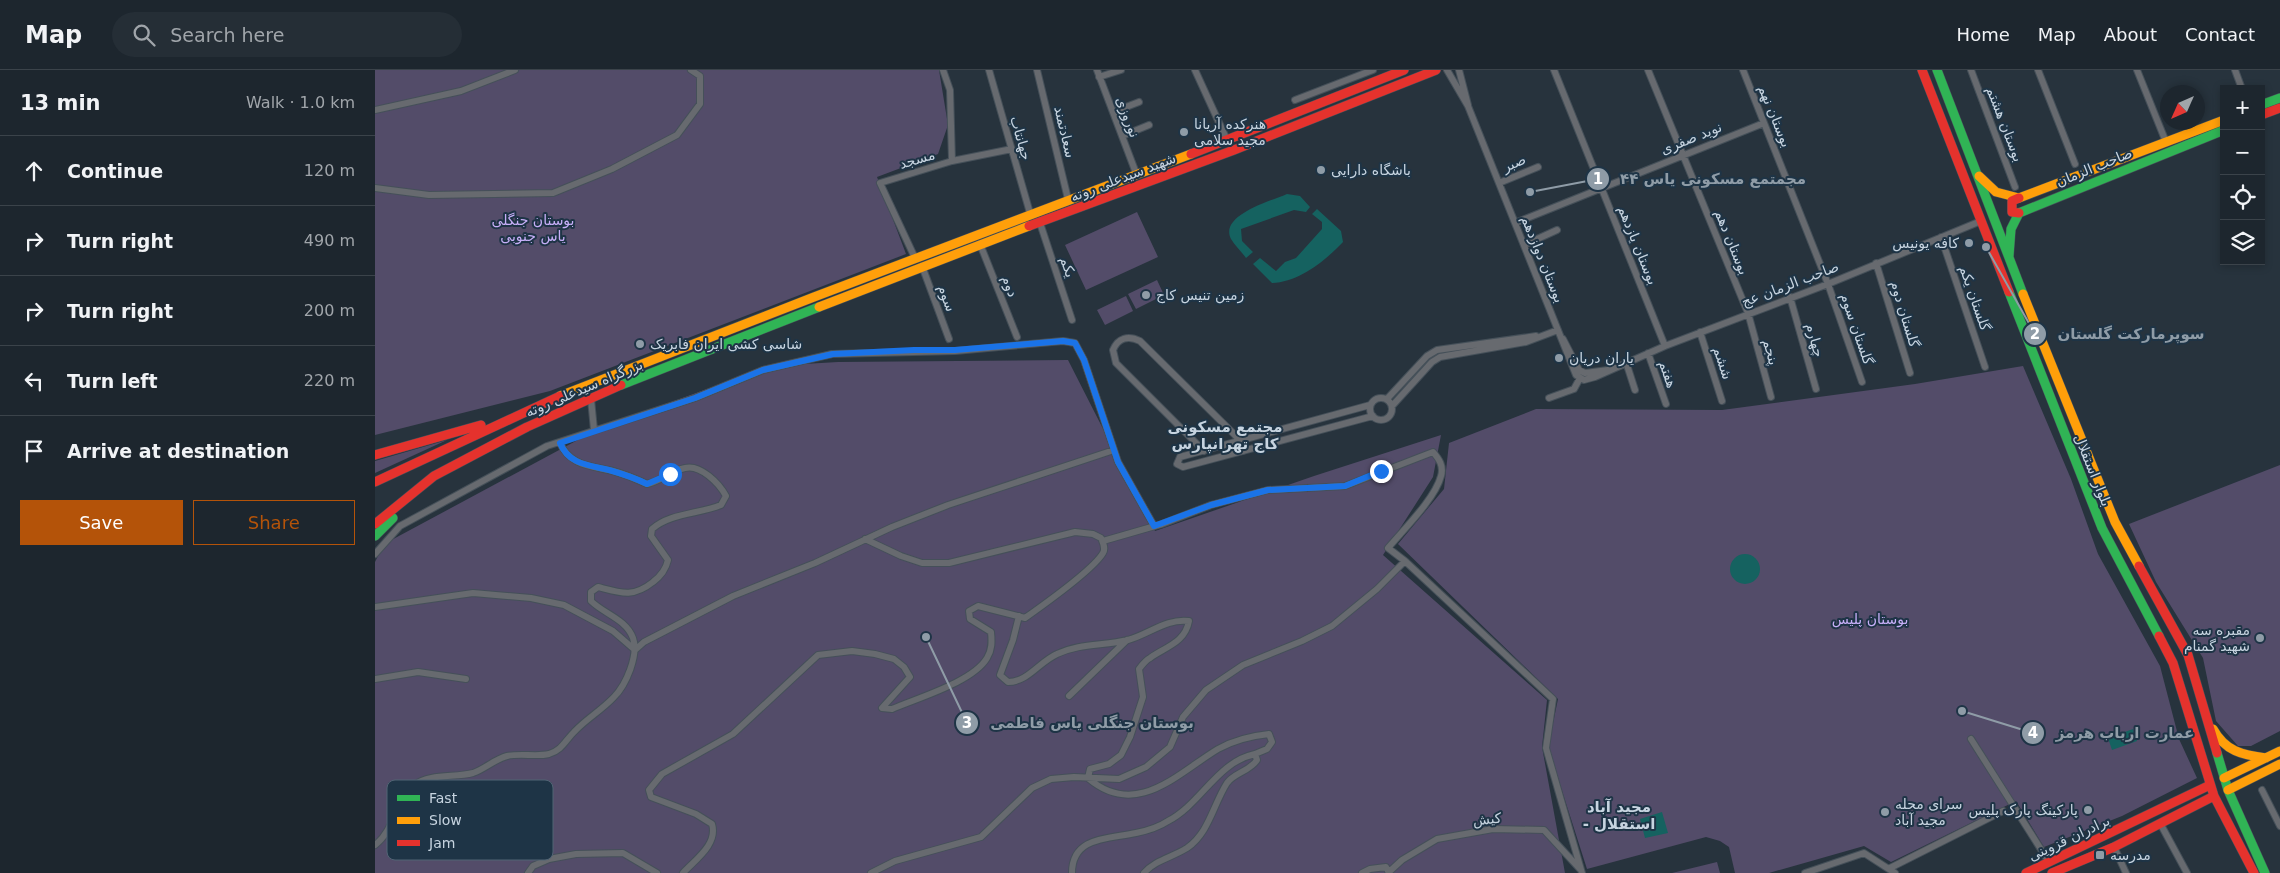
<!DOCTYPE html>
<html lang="en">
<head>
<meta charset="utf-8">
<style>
  body { margin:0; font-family:"DejaVu Sans",Vazirmatn,sans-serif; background:#252e36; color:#f1f3f6 }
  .controls { position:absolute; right:15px; top:15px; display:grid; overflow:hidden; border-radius:0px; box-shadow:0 2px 8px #0003 }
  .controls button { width:45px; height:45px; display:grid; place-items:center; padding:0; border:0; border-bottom:1px solid #3b434a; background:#1d262e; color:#f1f3f6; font:25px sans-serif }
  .compass { position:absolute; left:1785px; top:15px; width:45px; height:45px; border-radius:50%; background:#1d262e; box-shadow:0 2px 8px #0003; rotate:225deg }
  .stop { position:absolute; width:15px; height:15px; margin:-11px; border:4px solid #1a73e8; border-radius:50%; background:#fff }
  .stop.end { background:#1a73e8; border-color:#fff; box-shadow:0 1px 5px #0008 }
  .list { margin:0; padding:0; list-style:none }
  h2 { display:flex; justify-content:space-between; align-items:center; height:65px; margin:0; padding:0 20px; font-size:21px }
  h2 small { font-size:16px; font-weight:400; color:#a0a5aa }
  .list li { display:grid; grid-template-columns:32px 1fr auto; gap:15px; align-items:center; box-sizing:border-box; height:70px; padding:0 20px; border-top:1px solid #3b434a }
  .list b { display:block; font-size:19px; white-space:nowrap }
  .list em { font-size:16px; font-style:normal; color:#a0a5aa }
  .actions { display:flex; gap:10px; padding:15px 20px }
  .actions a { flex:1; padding:11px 0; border:1px solid #b45309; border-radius:0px; text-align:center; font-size:18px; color:#b45309 }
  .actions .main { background:#b45309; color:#fff }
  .icon { flex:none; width:28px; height:28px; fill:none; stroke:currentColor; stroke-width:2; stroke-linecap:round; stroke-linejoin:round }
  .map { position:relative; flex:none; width:1905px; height:803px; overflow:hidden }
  header { display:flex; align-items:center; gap:30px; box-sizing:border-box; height:70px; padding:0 25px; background:#1d262e; border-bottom:1px solid #3b434a }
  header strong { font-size:24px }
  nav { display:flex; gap:28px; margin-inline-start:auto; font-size:18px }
  .search { width:350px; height:45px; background:#252e36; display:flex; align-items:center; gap:12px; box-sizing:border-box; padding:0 18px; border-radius:28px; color:#a0a5aa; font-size:19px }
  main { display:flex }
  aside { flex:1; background:#1d262e }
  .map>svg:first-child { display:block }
</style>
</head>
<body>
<header>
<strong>Map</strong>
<div class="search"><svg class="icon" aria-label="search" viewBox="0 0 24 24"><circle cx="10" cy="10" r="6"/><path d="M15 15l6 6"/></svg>Search here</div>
<nav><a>Home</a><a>Map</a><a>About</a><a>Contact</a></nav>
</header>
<main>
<aside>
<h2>13 min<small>Walk · 1.0 km</small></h2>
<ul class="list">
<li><svg class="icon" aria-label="ahead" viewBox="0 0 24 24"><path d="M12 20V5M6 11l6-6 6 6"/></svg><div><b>Continue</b></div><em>120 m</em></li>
<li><svg class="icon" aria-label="right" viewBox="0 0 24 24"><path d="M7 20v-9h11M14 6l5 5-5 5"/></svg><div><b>Turn right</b></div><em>490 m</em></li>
<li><svg class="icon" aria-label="right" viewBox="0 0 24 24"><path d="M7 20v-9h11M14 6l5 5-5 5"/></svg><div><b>Turn right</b></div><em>200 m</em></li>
<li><svg class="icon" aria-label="left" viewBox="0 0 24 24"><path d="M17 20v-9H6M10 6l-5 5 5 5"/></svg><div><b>Turn left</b></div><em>220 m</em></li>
<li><svg class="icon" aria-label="arrive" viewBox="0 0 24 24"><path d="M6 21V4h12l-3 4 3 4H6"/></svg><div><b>Arrive at destination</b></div></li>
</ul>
<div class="actions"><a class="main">Save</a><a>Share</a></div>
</aside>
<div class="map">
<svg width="1905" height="803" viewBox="0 0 1905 803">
  <rect width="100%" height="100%" fill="#27333d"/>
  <path fill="#534c69" d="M0 0H564L573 55 563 84 502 107 531 184 175 321 0 365Z
    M762 142 783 187 711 220 690 175Z
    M782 210 789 225 761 239 753 224Z
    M751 226 758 241 730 255 722 240Z
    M693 290 780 461 939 406 1066 365 1058 407 1008 485 1172 630 1167 677 1190 803H0V492L9 474 225 358 395 296 463 292Z
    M1648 296 1696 409 1723 484 1785 596 1804 669 1822 708 1747 746 1669 777 1641 731 1516 792 1489 776 1394 803H1360L1354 777 1345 771 1331 767 1212 799 1173 677 1183 629 1023 474 1069 419 1074 373 1161 339 1347 340 1540 314Z
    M72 370 0 403V391Z
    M1905 395V661L1876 676H1863L1841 651 1828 588 1781 512 1754 454Z
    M1342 792 1345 803H1297Z"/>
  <path fill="#156260" d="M912 124 925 126 935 137 931 142 919 140 866 159 867 171 878 182 871 188C867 182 860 176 856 169 844 145 896 131 912 124Z
    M942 139 966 161 968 172C950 191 924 212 897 213L878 194 885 188 901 201 910 192 921 188 947 159V152L937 144Z
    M1355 499a15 15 0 1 1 30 0a15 15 0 1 1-30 0Z
    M1758 659 1762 671 1737 680 1733 668Z
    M1287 742 1293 763 1270 768 1265 749Z"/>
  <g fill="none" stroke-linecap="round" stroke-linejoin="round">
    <g stroke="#455059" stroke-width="8">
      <path id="street" d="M614 0 655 143
        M662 0 693 129
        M722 0 761 103
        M820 0 852 70
        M1072 0 1093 36 1201 305 1209 310 1220 307 1290 276 1453 214 1606 151
        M1084 0 1093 35
        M1179 0 1290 276
        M1273 0 1373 243 1396 327
        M1368 0 1453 214 1487 312
        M1596 0 1640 117
        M1663 0 1700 94
        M1762 0 1791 72
        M1860 0 1867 19
        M724 7 746 0
        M920 30 998 0
        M0 40 86 21 140 0
        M738 42 764 32
        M747 66 774 55
        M577 91 637 79
        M1124 113 1163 97
        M0 118 54 125 178 123 237 99 302 65 325 34V6L316 0
        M665 153 697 250
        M1140 153 1389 53
        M1566 167 1610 297
        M605 174 642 267
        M1149 175 1182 160
        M540 188 505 113 577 91 575 20 568 0
        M1501 193 1535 303
        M547 196 574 269
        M1415 227 1441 319
        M1325 262 1347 331
        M1188 269 1204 300 1210 303 1233 300
        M1273 283 1291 334
        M1251 292 1260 320
        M995 339a11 11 0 1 1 22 0a11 11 0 1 1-22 0Z
        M1174 328 1199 319 1205 308
        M216 329 219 360
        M1012 329 1052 286 1062 280 1161 266
        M995 335 805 387 802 394 808 397 998 346
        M1017 336 1057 292 1065 287 1151 272 1183 260
        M829 381 741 293 738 280C743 268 753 265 765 271L866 371 868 381
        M0 484 25 456 172 376 320 328 388 300 457 284 580 281 688 271 700 273 709 290 743 392 779 456
        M1030 491 1178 629 1171 678 1207 803
        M0 537 98 523 156 528 189 535 238 561 260 580
        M644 546 638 570 625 605 633 612C653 612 664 592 682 584 705 573 729 576 753 570 774 564 792 548 814 551 810 573 790 577 775 588 771 590 767 595 764 599L768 627 755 667 746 685 734 694 715 699 713 708
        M260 580 269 572 358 526 440 493 517 457 573 435 739 380
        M0 609 43 602 91 609
        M694 626 752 570
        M1596 669 1674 792
        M714 709C762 749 803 703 843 679 859 670 875 666 894 664L897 672 892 679 880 684
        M1887 720 1905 756
        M1785 753 1812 803
        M0 775C21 759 20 728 39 715 56 703 79 708 98 703 110 699 120 689 132 686 146 683 161 687 174 684 187 680 190 671 199 662 211 649 227 640 239 627 251 615 264 585 258 568 251 549 229 544 216 531V522L223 517C246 523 258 528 278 512 286 506 291 499 293 490L276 466 277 459C295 443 324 444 346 435L351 426C344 413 325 394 310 398 296 401 286 411 272 414 261 409 250 404 238 401 217 396 195 396 185 373
        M1739 777 1751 803
        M1515 798 1628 741
        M1014 802 1027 790 1062 769 1118 759 1169 760 1205 799
        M153 803 158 796 174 789 201 784 248 783 282 803
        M308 803C321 789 343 774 337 754L321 744 276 727 274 720 287 704 358 664 443 585 477 581 500 584 519 589 529 597 535 607 507 638 517 639C542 628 598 612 612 588 617 580 617 572 616 562L595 549 594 541 603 536 650 548C667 536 718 500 728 483 731 478 728 473 726 468L718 464 700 462 574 493H547L526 486 490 469
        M496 803 520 791 606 767 657 718 676 709 699 707 744 709 771 697 795 677 808 647 831 620 868 595 927 571 957 556 1002 519 1030 491 1013 478C1028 460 1060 429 1066 406 1069 396 1064 389 1058 382L970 416 893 420 836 435 787 454 728 471
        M697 803C697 766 734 769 761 763 771 761 784 757 793 751 826 734 842 692 880 684L882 690C875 701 859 703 852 713 838 735 834 763 812 778 798 787 780 790 769 803
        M987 803 995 799 1011 797 1014 803
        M1430 803 1489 783 1520 803"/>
    </g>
    <g stroke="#455059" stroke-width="10">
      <path id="fast" d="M1562 0 1648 224
        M1886 35 1905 28
        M1634 186 1636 159 1644 143 1849 60
        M1634 222 1727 458 1784 566
        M246 315 444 237
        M0 466 18 448
        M1842 683 1853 720 1890 803"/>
    </g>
    <g stroke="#455059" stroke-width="10">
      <path id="slow" d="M1604 106 1621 122 1644 128 1849 50
        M1648 224 1740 452 1764 496
        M439 227 816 84
        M444 237 654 156
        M185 326 439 227
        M1838 659C1850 681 1867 685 1891 688
        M1849 708 1905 681
        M1853 720 1905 694"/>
    </g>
    <g stroke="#455059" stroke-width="10">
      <path id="jam" d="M1547 0 1634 222
        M1886 45 1905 38
        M816 84 1029 0
        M1644 128 1637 131V142L1644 143
        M654 156 859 80 1061 0
        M0 385 106 355
        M0 412 185 326
        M0 454 59 406 152 357 246 315
        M1764 496 1813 585 1842 683
        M1784 566 1798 593 1839 726 1879 803
        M1651 803 1835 715
        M1677 803 1739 777 1839 726"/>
    </g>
    <use href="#street" stroke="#676a6f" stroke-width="6"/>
    <use href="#fast" stroke="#30b455" stroke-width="9"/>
    <use href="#slow" stroke="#ff9f0a" stroke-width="9"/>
    <use href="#jam" stroke="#e5322d" stroke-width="9"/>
  </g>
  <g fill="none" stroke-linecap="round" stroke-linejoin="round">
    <path stroke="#1a73e8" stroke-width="6" d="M295 404 272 414C260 408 248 404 234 400 214 395 194 395 185 373L320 328 388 300 458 284 539 280H580L688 271 700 273 709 290 743 392 779 456 836 435 893 420 970 416 1006 401"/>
  </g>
  <g fill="#8f9ca7" stroke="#1e3446" stroke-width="2">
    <circle cx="809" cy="62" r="5"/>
    <circle cx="946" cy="100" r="5"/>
    <circle cx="1594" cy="173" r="5"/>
    <circle cx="771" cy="225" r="5"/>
    <circle cx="265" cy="274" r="5"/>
    <circle cx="1184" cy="288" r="5"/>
    <circle cx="1885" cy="568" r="5"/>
    <circle cx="1713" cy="740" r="5"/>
    <circle cx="1510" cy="742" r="5"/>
    <rect x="1720" y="780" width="10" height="10" rx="2.5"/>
  </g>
  <g text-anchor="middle" stroke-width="4" stroke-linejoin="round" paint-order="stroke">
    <g font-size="14" fill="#c7d4e0" stroke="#1e3446">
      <text transform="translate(1400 46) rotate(68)" y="5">بوستان نهم</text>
      <text transform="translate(753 47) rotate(69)" y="5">نوروزی</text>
      <text transform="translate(1630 54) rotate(69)" y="5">بوستان هشتم</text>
      <text transform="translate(690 62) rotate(77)" y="5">سعادتمند</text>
      <text transform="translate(646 68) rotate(74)" y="5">جهانتاب</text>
      <text transform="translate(1316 68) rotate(-22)" y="5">نوید صفری</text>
      <text transform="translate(542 89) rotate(-17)" y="5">مسجد</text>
      <text transform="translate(1139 93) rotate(-23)" y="5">صبر</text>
      <text transform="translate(1719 97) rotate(-22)" y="5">صاحب الزمان</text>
      <text transform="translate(748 107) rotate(-21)" y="5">شهید سیدعلی روته</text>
      <text transform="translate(1357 172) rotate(68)" y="5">بوستان دهم</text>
      <text transform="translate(1263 175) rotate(68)" y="5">بوستان یازدهم</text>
      <text transform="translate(1168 189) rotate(68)" y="5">بوستان دوازدهم</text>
      <text transform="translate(693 197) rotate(72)" y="5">یکم</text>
      <text transform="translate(1415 214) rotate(-21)" y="5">صاحب الزمان عج</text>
      <text transform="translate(635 216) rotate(68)" y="5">دوم</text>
      <text transform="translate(572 228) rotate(69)" y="5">سوم</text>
      <text transform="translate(1600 228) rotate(71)" y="5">گلستان یکم</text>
      <text transform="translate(1530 244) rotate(73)" y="5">گلستان دوم</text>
      <text transform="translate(1482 259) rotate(71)" y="5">گلستان سوم</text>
      <text transform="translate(1440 270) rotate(74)" y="5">چهارم</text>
      <text transform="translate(1396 282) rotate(75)" y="5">پنجم</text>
      <text transform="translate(1348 293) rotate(72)" y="5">ششم</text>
      <text transform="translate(1293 304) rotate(71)" y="5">هفتم</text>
      <text transform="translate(209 318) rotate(-23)" y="5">بزرگراه سیدعلی روته</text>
      <text transform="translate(1718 400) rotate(68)" y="5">بلوار استقلال</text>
      <text transform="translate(1112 749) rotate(-6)" y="5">کیش</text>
      <text transform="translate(1694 768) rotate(-25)" y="5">برادران قزوینی</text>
    </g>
    <g font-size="14" fill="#c7d4e0" stroke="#1e3446" text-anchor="start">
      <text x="819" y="59">هنرکده آریانا<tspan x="819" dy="16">مجید سلامی</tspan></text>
      <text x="956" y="105">باشگاه دارایی</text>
      <text x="1584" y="178" text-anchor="end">کافه یونیس</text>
      <text x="781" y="230">زمین تنیس کاج</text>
      <text x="275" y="279">شاسی کشی ایران فابریک</text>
      <text x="1194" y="293">یاران دریان</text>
      <text x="1875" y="565" text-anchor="end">مقبره سه<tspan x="1875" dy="16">شهید گمنام</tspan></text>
      <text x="1520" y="739">سرای محله<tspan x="1520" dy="16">مجید آباد</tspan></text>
      <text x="1703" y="745" text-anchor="end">پارکینگ پارک پلیس</text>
      <text x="1735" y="790">مدرسه</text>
    </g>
    <g font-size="14" fill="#c7aff8" stroke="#1e3446">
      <text x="158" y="155">بوستان جنگلی<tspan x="158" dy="16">یاس جنوبی</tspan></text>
      <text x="1495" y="554">بوستان پلیس</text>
    </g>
    <g font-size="15" font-weight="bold" fill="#c7d4e0" stroke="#1e3446">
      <text x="850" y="362">مجتمع مسکونی<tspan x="850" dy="17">کاج تهرانپارس</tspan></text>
      <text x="1244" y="742">مجید آباد<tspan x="1244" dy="17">- استقلال</tspan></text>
    </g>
  </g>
  <rect x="12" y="710" width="166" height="80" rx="8" fill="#1e3446" stroke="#516474" stroke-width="1"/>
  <rect x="22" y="725" width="23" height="6" fill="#30b455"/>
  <rect x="22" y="747" width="23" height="7" fill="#ff9f0a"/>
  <rect x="22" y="770" width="23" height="6" fill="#e5322d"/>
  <g font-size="14" fill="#c7d4e0">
    <text x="54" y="733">Fast</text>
    <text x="54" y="755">Slow</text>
    <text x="54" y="778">Jam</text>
  </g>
  <path fill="none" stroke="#8f9ca7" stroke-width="2" d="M1155 122L1223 109M1611 177L1660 264M551 567L592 653M1587 641L1658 663"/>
  <g fill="#8f9ca7" stroke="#1e3446" stroke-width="2">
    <circle cx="1155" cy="122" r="5"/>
    <circle cx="1611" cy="177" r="5"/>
    <circle cx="551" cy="567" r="5"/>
    <circle cx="1587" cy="641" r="5"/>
    <circle cx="1223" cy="109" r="12"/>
    <circle cx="1660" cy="264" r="12"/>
    <circle cx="592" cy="653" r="12"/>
    <circle cx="1658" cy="663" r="12"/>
  </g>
  <g font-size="15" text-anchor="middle" font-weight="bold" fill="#fff">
    <text x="1223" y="114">1</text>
    <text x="1660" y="269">2</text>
    <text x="592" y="658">3</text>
    <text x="1658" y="668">4</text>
  </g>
  <g font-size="15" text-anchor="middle" font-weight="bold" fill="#8f9ca7" stroke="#1e3446" stroke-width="4" stroke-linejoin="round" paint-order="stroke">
    <text x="1338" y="114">مجمتمع مسکونی یاس ۴۴</text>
    <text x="1756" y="269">سوپرمارکت گلستان</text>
    <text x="717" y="658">بوستان جنگلی یاس فاطمی</text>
    <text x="1750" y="668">عمارت ارباب هرمز</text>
  </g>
</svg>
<div class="controls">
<button>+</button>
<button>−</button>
<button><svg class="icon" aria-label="locate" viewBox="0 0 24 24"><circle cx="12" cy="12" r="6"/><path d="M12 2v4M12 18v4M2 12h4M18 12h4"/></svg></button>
<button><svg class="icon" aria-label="layers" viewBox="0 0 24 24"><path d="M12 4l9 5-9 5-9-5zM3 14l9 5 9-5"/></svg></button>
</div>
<svg class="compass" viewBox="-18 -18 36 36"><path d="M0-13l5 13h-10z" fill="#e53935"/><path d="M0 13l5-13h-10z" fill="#a0a5aa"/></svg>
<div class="stop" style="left:295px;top:404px"></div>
<div class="stop end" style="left:1006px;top:401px"></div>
</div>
</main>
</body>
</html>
